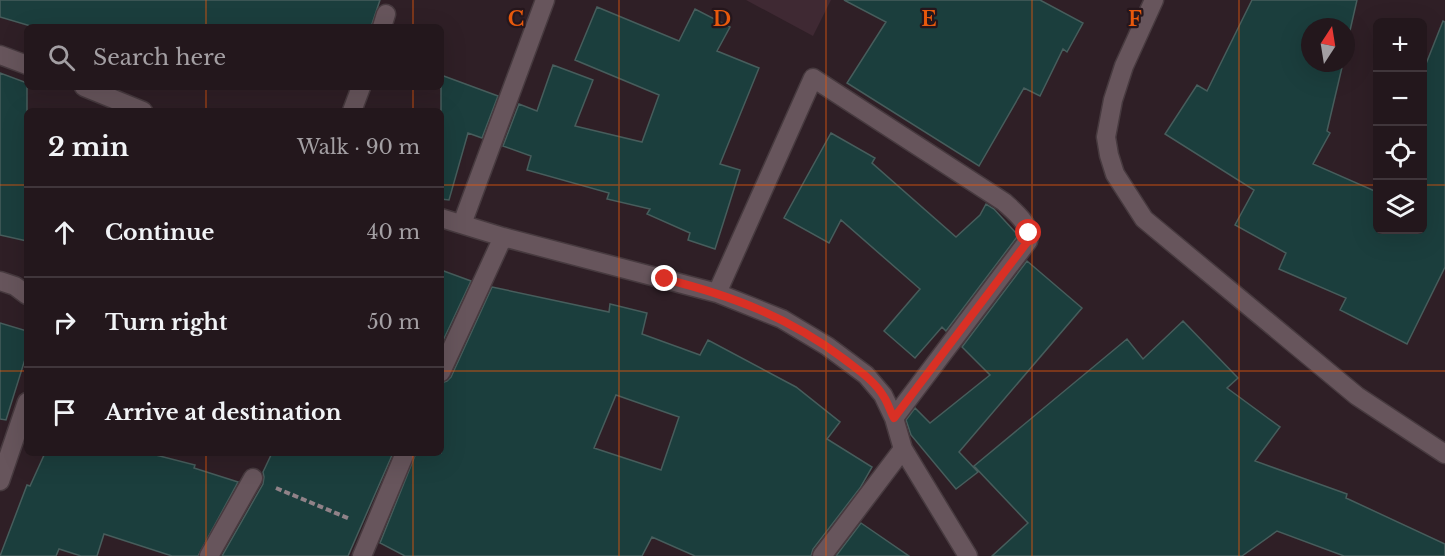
<!DOCTYPE html>
<html lang="en">
<head>
<meta charset="utf-8">
<style>
  body { margin:0; font-family:"Libre Baskerville",serif; background:#2b2025; color:#f1f3f6 }
  .controls { position:absolute; right:18px; top:18px; display:grid; overflow:hidden; border-radius:9px; box-shadow:0 6px 24px #0002 }
  .controls button { width:54px; height:54px; display:grid; place-items:center; padding:0; border:0; border-bottom:2px solid #40363b; background:#23171c; color:#f1f3f6; font:30px sans-serif }
  .compass { position:absolute; left:1301px; top:18px; width:54px; height:54px; border-radius:50%; background:#23171c; box-shadow:0 6px 24px #0002; rotate:12deg }
  .stop { position:absolute; width:18px; height:18px; margin:-14px; border:4px solid #d93025; border-radius:50%; background:#fff }
  .stop.end { background:#d93025; border-color:#fff; box-shadow:0 2px 6px #0008 }
  .list { margin:0; padding:0; list-style:none }
  h2 { display:flex; justify-content:space-between; align-items:center; height:78px; margin:0; padding:0 24px; font-size:26px }
  h2 small { font-size:20px; font-weight:400; color:#a39fa3 }
  .list li { display:grid; grid-template-columns:39px 1fr auto; gap:18px; align-items:center; box-sizing:border-box; height:90px; padding:0 24px; border-top:2px solid #40363b }
  .list b { display:block; font-size:22px; white-space:nowrap }
  .list em { font-size:20px; font-style:normal; color:#a39fa3 }
  .icon { flex:none; width:33px; height:33px; fill:none; stroke:currentColor; stroke-width:2; stroke-linecap:round; stroke-linejoin:round }
  .map { position:relative; flex:none; width:1445px; height:556px; overflow:hidden }
  .search { position:absolute; background:#23171c; box-shadow:0 6px 24px #0002; left:24px; top:24px; width:420px; height:66px; display:flex; align-items:center; gap:15px; box-sizing:border-box; padding:0 21px; border-radius:9px; color:#a39fa3; font-size:22px }
  .panel { position:absolute; background:#23171c; box-shadow:0 6px 24px #0002; left:24px; top:108px; width:420px; height:348px; border-radius:9px }
  .map>svg:first-child { display:block }
</style>
</head>
<body>
<div class="map">
<svg width="1445" height="556" viewBox="0 0 1445 556">
  <rect width="100%" height="100%" fill="#2f1f26"/>
  <path fill="#3f2933" d="M746 0H831L813 36Z"/>
  <path fill="#1b3e3d" stroke="#475d5c" stroke-width="1.5" fill-rule="evenodd" d="M0 0H380L371 27H34L0 17Z
    M844 0H1040L1083 23 1067 52 1063 49 1040 96 1024 88 979 166 847 83 886 22Z
    M1252 0H1357L1346 48V27H1310V63H1343L1327 131 1330 133 1313 164 1377 192V230H1422V74L1443 21 1445 22V267L1407 344 1340 310 1346 298 1279 269 1286 253 1235 225 1254 190 1165 134 1197 85 1207 91Z
    M597 7 679 41 695 9 730 27 717 51 759 68 720 164 740 170 715 249 688 240 690 233 647 214 650 209 607 199 609 193 527 170 531 156 503 146 519 104 537 111 553 65 593 80 575 126 642 142 659 95 575 60Z
    M0 73 27 83V241L0 235Z
    M441 75 498 96 482 138 468 133 449 200 441 199Z
    M831 133 875 158 872 163 956 237 980 215 986 204 994 209 1016 233 1017 237 946 331 942 327 915 358 884 331 920 289 841 220 829 243 784 218Z
    M1027 261 1082 308 959 452 978 472 956 489 911 435 906 420 915 408 930 423 990 375 962 347Z
    M441 270 471 281 441 345Z
    M492 287 609 312 610 304 647 313 642 334 700 355 708 340 796 387 840 422 827 439 872 467 860 488 813 549 811 556H695L652 537 642 556H405L380 543 416 453H441V383L447 381 451 377ZM616 395 679 417 661 470 594 448Z
    M1183 321 1238 378 1227 388 1280 427 1255 461 1347 494 1346 498 1445 544V556H1344L1277 531 1242 556H992L1028 523 974 466 1127 339 1143 359Z
    M0 323 27 331V353L6 420 0 419Z
    M45 453H148L195 465 194 468 238 482 198 556H172L104 534 97 556H81L59 549 56 556H0L27 485 30 486Z
    M272 453H393L348 556H222L263 484 264 477 263 472Z
    M861 523 909 556H836Z"/>
  <g fill="none" stroke-linecap="round" stroke-linejoin="round">
    <g stroke="#473a3f" stroke-width="21">
      <path id="minor" d="M1154 0 1124 66 1113 100 1106 137 1109 155 1115 174 1144 219 1357 396 1445 454
        M382 27 386 14
        M0 55 27 65
        M84 87 143 111
        M352 111 361 87
        M441 218 503 237 717 293 782 319 827 346 866 375 883 395 894 418 903 449 968 556
        M462 224 545 0
        M0 281 15 286 27 295
        M717 293 813 78 1004 202C1016 213 1031 224 1028 241L894 418
        M441 372 503 237
        M0 481 27 402
        M209 556 253 478
        M362 556 405 453
        M822 556 903 449"/>
    </g>
    <path stroke="#908288" stroke-width="4" stroke-dasharray="6 3" stroke-linecap="butt" d="M276 488 350 519"/>
    <use href="#minor" stroke="#67555c" stroke-width="18"/>
  </g>
  <g fill="none" stroke-linecap="round" stroke-linejoin="round">
    <path stroke="#d93025" stroke-width="8" d="M665 279C733 296 788 317 844 359 858 370 875 381 884 397 888 403 890 411 894 418L1028 241 1029 233"/>
  </g>
  <path fill="none" stroke="#e8590c" stroke-width="1.5" stroke-opacity="0.55" d="M206 0V27M413 0V27M619 0V556M826 0V556M1032 0V556M1239 0V556M206 87V111M413 87V111M0 185H27M441 185H1378M1422 185H1445M0 371H27M441 371H1445M206 453V556M413 453V556"/>
  <g font-size="20" text-anchor="middle" font-weight="bold" fill="#e8590c" stroke="#25161c" stroke-width="4.5" stroke-linejoin="round" paint-order="stroke">
    <text x="516" y="26">C</text>
    <text x="722" y="26">D</text>
    <text x="929" y="26">E</text>
    <text x="1135" y="26">F</text>
  </g>
</svg>
<div class="controls">
<button>+</button>
<button>−</button>
<button><svg class="icon" aria-label="locate" viewBox="0 0 24 24"><circle cx="12" cy="12" r="6"/><path d="M12 2v4M12 18v4M2 12h4M18 12h4"/></svg></button>
<button><svg class="icon" aria-label="layers" viewBox="0 0 24 24"><path d="M12 4l9 5-9 5-9-5zM3 14l9 5 9-5"/></svg></button>
</div>
<svg class="compass" viewBox="-18 -18 36 36"><path d="M0-13l5 13h-10z" fill="#e53935"/><path d="M0 13l5-13h-10z" fill="#a39fa3"/></svg>
<div class="stop" style="left:1029px;top:233px"></div>
<div class="stop end" style="left:665px;top:279px"></div>
<div class="search"><svg class="icon" aria-label="search" viewBox="0 0 24 24"><circle cx="10" cy="10" r="6"/><path d="M15 15l6 6"/></svg>Search here</div>
<section class="panel">
<h2>2 min<small>Walk · 90 m</small></h2>
<ul class="list">
<li><svg class="icon" aria-label="ahead" viewBox="0 0 24 24"><path d="M12 20V5M6 11l6-6 6 6"/></svg><div><b>Continue</b></div><em>40 m</em></li>
<li><svg class="icon" aria-label="right" viewBox="0 0 24 24"><path d="M7 20v-9h11M14 6l5 5-5 5"/></svg><div><b>Turn right</b></div><em>50 m</em></li>
<li><svg class="icon" aria-label="arrive" viewBox="0 0 24 24"><path d="M6 21V4h12l-3 4 3 4H6"/></svg><div><b>Arrive at destination</b></div></li>
</ul>
</section>
</div>
</body>
</html>
